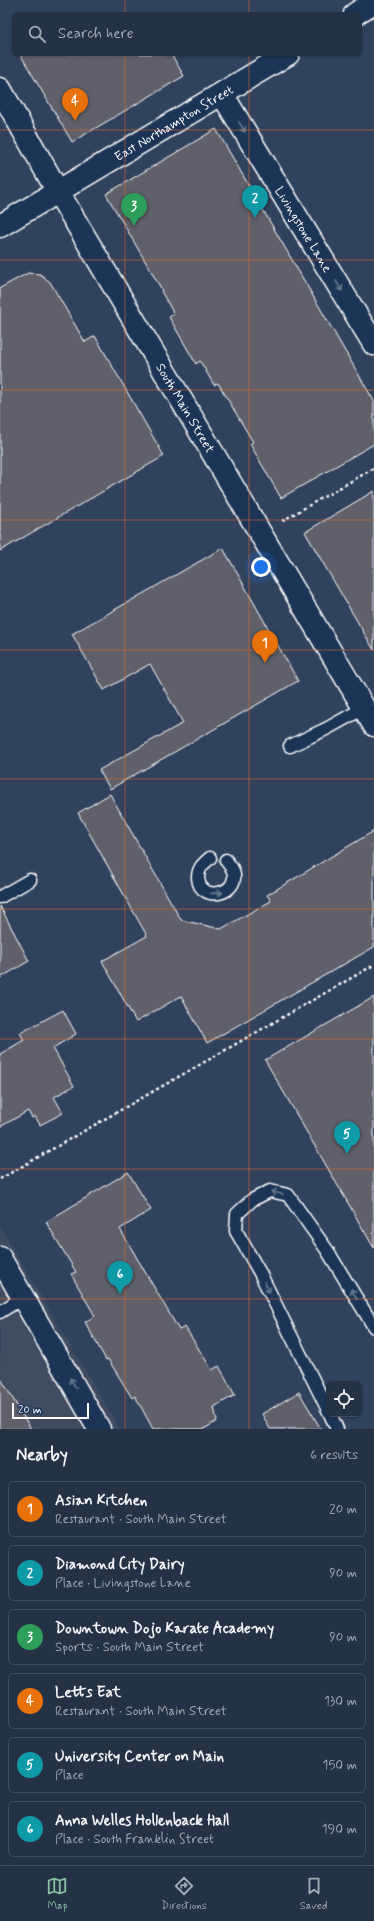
<!DOCTYPE html>
<html lang="en">
<head>
<meta charset="utf-8">
<style>
  body { margin:0; font-family:Mynerve,sans-serif; background:#313e51; color:#f1f3f6 }
  .controls { position:absolute; right:12px; bottom:12px; display:grid; overflow:hidden; border-radius:6px; box-shadow:0 1px 3px #0004 }
  .controls button { width:36px; height:36px; display:grid; place-items:center; padding:0; border:0; border-bottom:1px solid #424d5f; background:#253246; color:#f1f3f6; font:20px sans-serif }
  .scale { position:absolute; left:12px; bottom:10px; width:77px; box-sizing:border-box; padding-left:4px; border:2px solid #fff; border-top:0; font-size:11px; line-height:14px; white-space:nowrap; color:#fff; -webkit-text-stroke:3px #1d3557; paint-order:stroke }
  .you { position:absolute; left:261px; top:567px; width:14px; height:14px; margin:-10px; border:3px solid #fff; border-radius:50%; background:#1a73e8; box-shadow:0 0 0 6px #1a73e833 }
  .badge { display:grid; place-items:center; width:26px; height:26px; border-radius:50%; background:#8abfa5; color:#fff; font-size:13px; font-weight:700 }
  .pin { position:absolute; translate:-50% -33px; filter:drop-shadow(0 1px 2px #0008) }
  .pin::after { content:''; position:absolute; top:21px; width:14px; height:12px; background:inherit; clip-path:polygon(0 0,100% 0,50% 100%) }
  .list { margin:0; padding:0; list-style:none }
  h2 { display:flex; justify-content:space-between; align-items:center; height:52px; margin:0; padding:0 16px; font-size:17px }
  h2 small { font-size:13px; font-weight:400; color:#a3aab3 }
  .list li { display:grid; grid-template-columns:26px 1fr auto; gap:12px; align-items:center; box-sizing:border-box; height:56px; margin:0 8px 8px; padding:0 8px; border:1px solid #424d5f; border-radius:6px }
  .list b { display:block; font-size:15px; white-space:nowrap }
  .list p { margin:0; font-size:13px; white-space:nowrap; color:#a3aab3 }
  .list em { font-size:13px; font-style:normal; color:#a3aab3 }
  .icon { flex:none; width:22px; height:22px; fill:none; stroke:currentColor; stroke-width:2; stroke-linecap:round; stroke-linejoin:round }
  .map { position:relative; flex:none; width:374px; height:1429px; overflow:hidden }
  .search { position:absolute; background:#253246; box-shadow:0 1px 3px #0004; left:12px; right:12px; top:12px; height:44px; display:flex; align-items:center; gap:10px; box-sizing:border-box; padding:0 14px; border-radius:6px; color:#a3aab3; font-size:15px }
  .sheet { height:436px; background:#253246 }
  nav { display:flex; justify-content:space-around; align-items:center; box-sizing:border-box; height:56px; border-top:1px solid #424d5f; background:#253246; font-size:11px; color:#a3aab3 }
  nav a { display:grid; justify-items:center; gap:2px }
  nav .on { color:#8abfa5 }
  .map>svg:first-child { display:block }
</style>
</head>
<body>
<div class="map">
<svg width="374" height="1429" viewBox="0 0 374 1429">
  <rect width="100%" height="100%" fill="#31425d"/>
  <filter id="ink" filterUnits="userSpaceOnUse"><feTurbulence type="fractalNoise" baseFrequency=".025" numOctaves="2"/><feDisplacementMap in="SourceGraphic" scale="8" xChannelSelector="R" yChannelSelector="G"/><feConvolveMatrix kernelMatrix="1 2 1 2 8 2 1 2 1" color-interpolation-filters="sRGB"/></filter>
  <g filter="url(#ink)">
    <path fill="#3f4b61" d="M0 1226 120 1429H0Z"/>
    <path fill="#60606a" stroke="#fff" d="M20 54H171L184 76 72 142Z
      M216 129 374 401V444L281 498 250 444 253 442 218 383 214 385 200 361 196 364 169 317 174 314 161 291 162 290 106 194Z
      M28 273 40 274 50 282 85 342 95 336 164 456 0 551V288Z
      M374 491V650L305 532Z
      M223 548 298 681 110 789 99 770 183 723 150 664 104 690 72 634Z
      M110 794 181 920 221 929 271 901 267 895 374 831V947L207 1043 181 996 136 1022 102 961 147 936 78 813Z
      M0 906 29 961 0 978Z
      M374 997V1248L265 1060Z
      M63 1010 76 1034 53 1048 74 1086 54 1097 63 1113 40 1125 35 1116 32 1118 28 1111 0 1127V1054L24 1040 20 1033Z
      M128 1172 151 1210 120 1229 179 1330 185 1327 212 1370 219 1366 235 1395 214 1407 217 1421 204 1429H153L135 1396 132 1398 108 1359 106 1360 85 1322 95 1316 71 1274 76 1272 46 1222Z
      M0 1377 31 1429H0Z
      M299 1392 321 1429H270L262 1414Z"/>
    <g fill="none" stroke-linecap="round" stroke-linejoin="round">
      <g stroke="#fff" stroke-width="15">
        <path id="service" d="M290 746 326 729 364 708
          M210 858C203 864 198 868 198 878 200 904 241 894 233 871 232 867 228 864 226 860
          M0 897 30 880
          M0 1312 24 1297
          M329 1412 260 1273 236 1231 237 1214 252 1200 270 1191 288 1195 327 1250 374 1327
          M330 1414 337 1429"/>
      </g>
      <g stroke="#fff" stroke-width="25">
        <g id="minor">
          <path d="M355 14 374 2"/>
          <path id="s1" d="M222 94 374 344"/>
          <path id="s2" d="M0 226 288 54"/>
          <path d="M0 1258 99 1429"/>
        </g>
      </g>
      <g stroke="#fff" stroke-width="25">
        <g id="tertiary">
          <path id="s3" d="M0 89 58 192 374 725"/>
        </g>
      </g>
      <path stroke="#fff" stroke-width="2.5" stroke-dasharray="3 3" stroke-linecap="butt" d="M282 521 374 468
        M0 1179 374 965"/>
      <use href="#service" stroke="#1d3557" stroke-width="12"/>
      <use href="#minor" stroke="#1d3557" stroke-width="22"/>
      <use href="#tertiary" stroke="#1d3557" stroke-width="22"/>
    </g>
    <defs><path id="oneway-shaft" d="M-6 0H5M1.5-3L5.5 0L1.5 3" fill="none" stroke-width="1.6" stroke-linecap="round" stroke-linejoin="round"/></defs>
    <g stroke="#6c7c92">
      <use href="#oneway-shaft" transform="translate(242 127) rotate(59)"/>
      <use href="#oneway-shaft" transform="translate(339 286) rotate(59)"/>
      <use href="#oneway-shaft" transform="translate(217 893) rotate(-4)"/>
      <use href="#oneway-shaft" transform="translate(277 1193) rotate(-168)"/>
      <use href="#oneway-shaft" transform="translate(267 1287) rotate(64)"/>
      <use href="#oneway-shaft" transform="translate(354 1294) rotate(-121)"/>
      <use href="#oneway-shaft" transform="translate(73 1383) rotate(-120)"/>
    </g>
  </g>
  <path fill="none" stroke="#ea6a24" stroke-width="1" stroke-opacity="0.55" d="M125 0V14M249 0V14M125 54V1429M249 54V1429M0 130H374M0 260H374M0 390H374M0 520H374M0 650H374M0 779H374M0 909H374M0 1039H374M0 1169H374M0 1299H374"/>
  <g text-anchor="middle" stroke-width="3.5" stroke-linejoin="round" paint-order="stroke">
    <g font-size="13" fill="#fff" stroke="#1d3557">
      <text dy="5" stroke="none"><textPath href="#s2" startOffset="202">East Northampton Street</textPath></text>
      <text dy="5" stroke="none"><textPath href="#s1" startOffset="158">Livingstone Lane</textPath></text>
      <text dy="5" stroke="none"><textPath href="#s3" startOffset="369">South Main Street</textPath></text>
    </g>
  </g>
</svg>
<div class="controls">
<button><svg class="icon" aria-label="locate" viewBox="0 0 24 24"><circle cx="12" cy="12" r="6"/><path d="M12 2v4M12 18v4M2 12h4M18 12h4"/></svg></button>
</div>
<div class="scale">20 m</div>
<div class="you"></div>
<div class="pin badge" style="left:265px;top:663px;background:#e8710a">1</div>
<div class="pin badge" style="left:255px;top:218px;background:#0f9aa8">2</div>
<div class="pin badge" style="left:134px;top:226px;background:#2e9e5b">3</div>
<div class="pin badge" style="left:75px;top:121px;background:#e8710a">4</div>
<div class="pin badge" style="left:347px;top:1154px;background:#0f9aa8">5</div>
<div class="pin badge" style="left:120px;top:1294px;background:#0f9aa8">6</div>
<div class="search"><svg class="icon" aria-label="search" viewBox="0 0 24 24"><circle cx="10" cy="10" r="6"/><path d="M15 15l6 6"/></svg>Search here</div>
</div>
<section class="sheet">
<h2>Nearby<small>6 results</small></h2>
<ul class="list">
<li><span class="badge" style="background:#e8710a">1</span><div><b>Asian Kitchen</b><p>Restaurant · South Main Street</p></div><em>20 m</em></li>
<li><span class="badge" style="background:#0f9aa8">2</span><div><b>Diamond City Dairy</b><p>Place · Livingstone Lane</p></div><em>90 m</em></li>
<li><span class="badge" style="background:#2e9e5b">3</span><div><b>Downtown Dojo Karate Academy</b><p>Sports · South Main Street</p></div><em>90 m</em></li>
<li><span class="badge" style="background:#e8710a">4</span><div><b>Letts Eat</b><p>Restaurant · South Main Street</p></div><em>130 m</em></li>
<li><span class="badge" style="background:#0f9aa8">5</span><div><b>University Center on Main</b><p>Place</p></div><em>150 m</em></li>
<li><span class="badge" style="background:#0f9aa8">6</span><div><b>Anna Welles Hollenback Hall</b><p>Place · South Franklin Street</p></div><em>190 m</em></li>
</ul>
</section>
<nav>
<a class="on"><svg class="icon" aria-label="map" viewBox="0 0 24 24"><path d="M3 6l6-2 6 2 6-2v14l-6 2-6-2-6 2zM9 4v14M15 6v14"/></svg>Map</a>
<a><svg class="icon" aria-label="directions" viewBox="0 0 24 24"><path d="M12 3l9 9-9 9-9-9zM9 14v-3h6M13 9l2 2-2 2"/></svg>Directions</a>
<a><svg class="icon" aria-label="saved" viewBox="0 0 24 24"><path d="M7 4h10v16l-5-4-5 4z"/></svg>Saved</a>
</nav>
</body>
</html>
